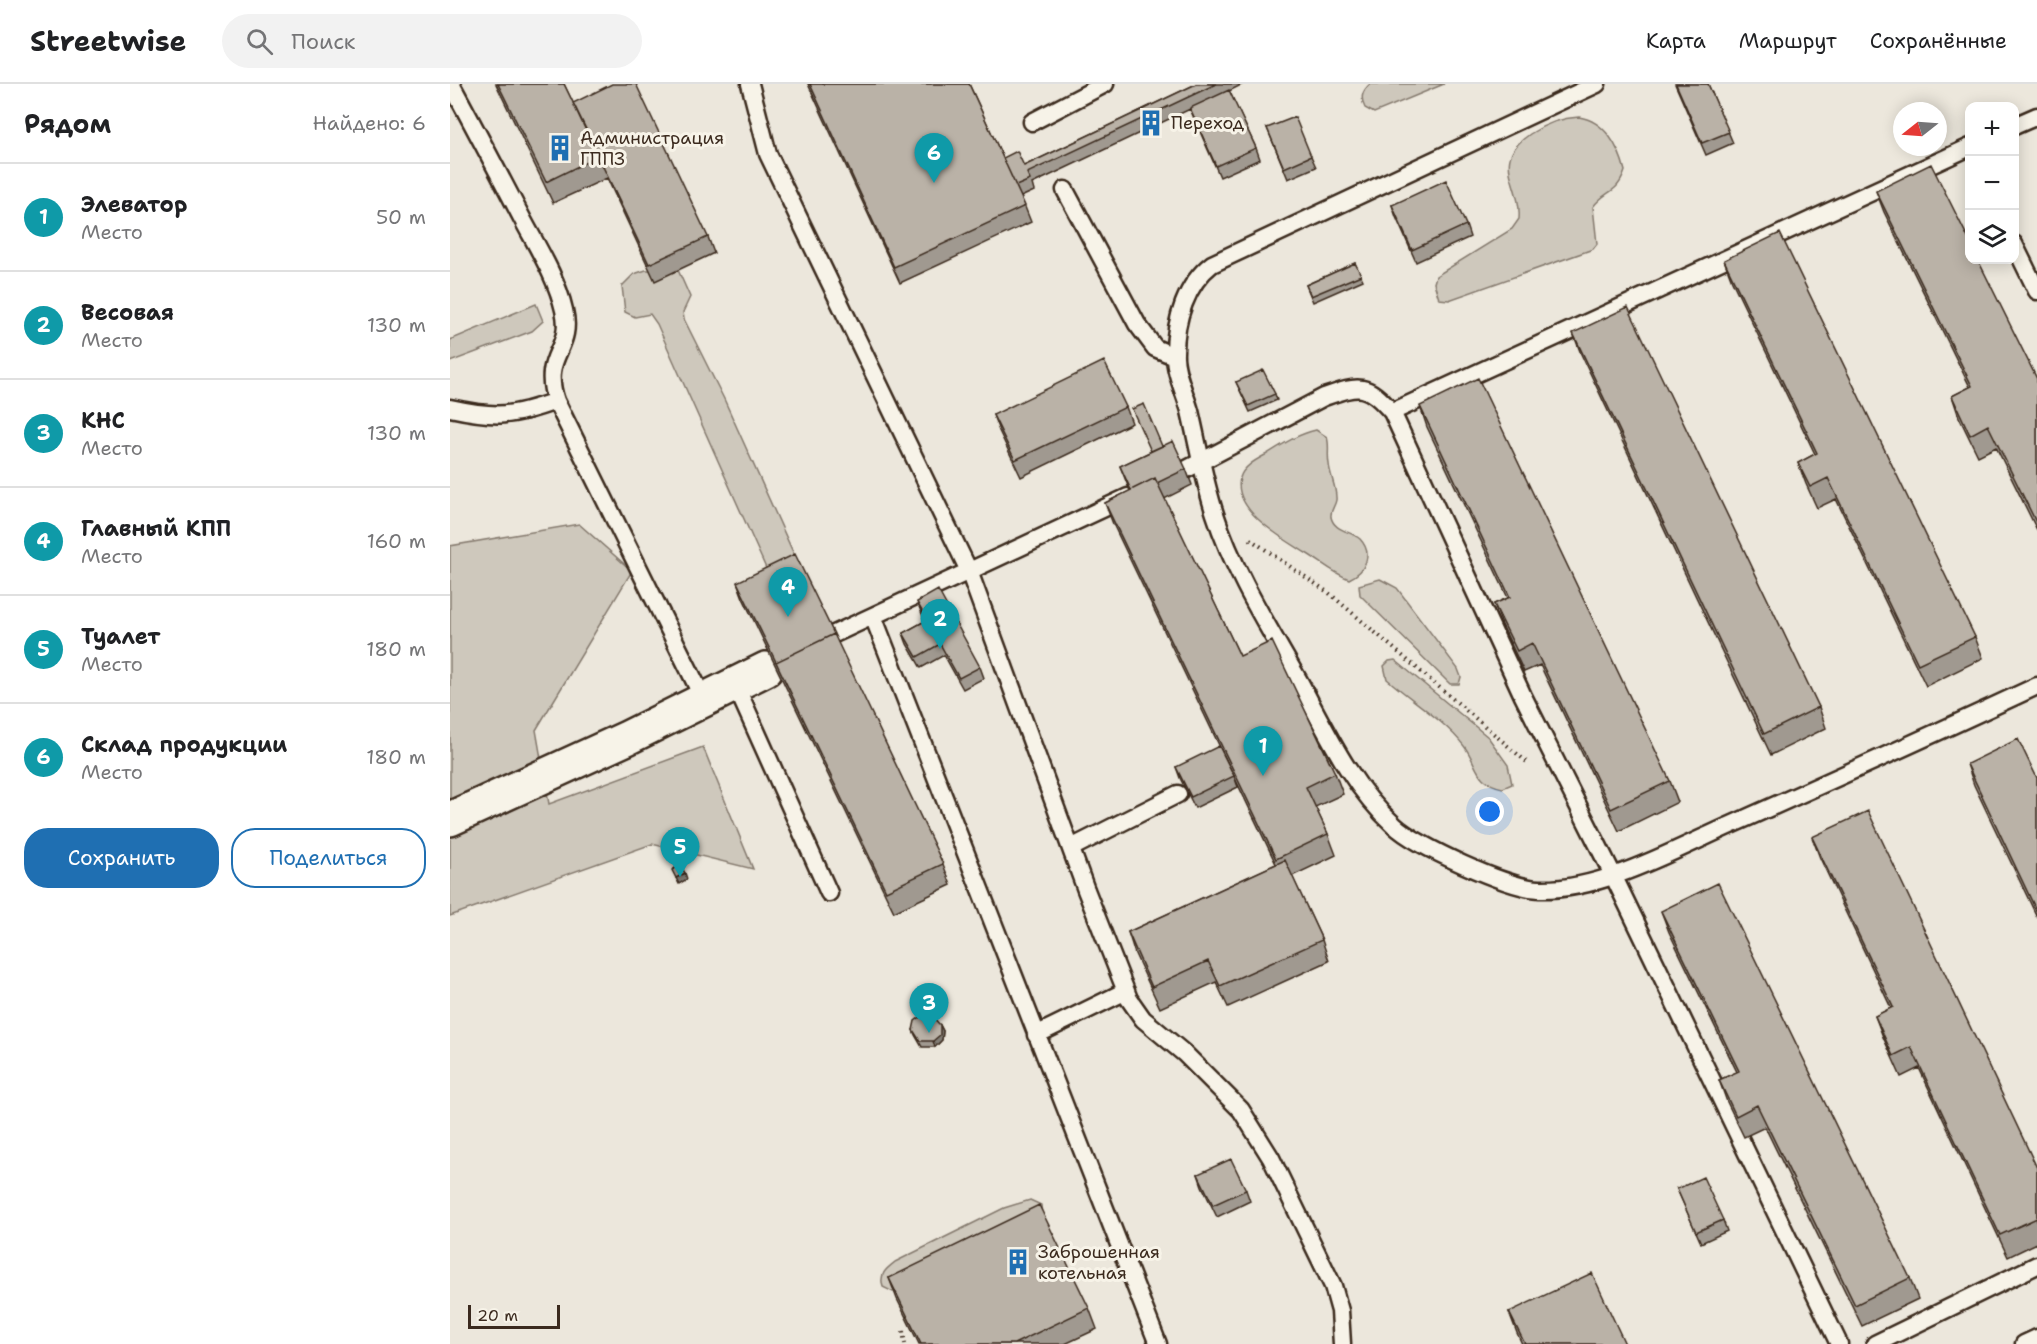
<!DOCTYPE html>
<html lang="ru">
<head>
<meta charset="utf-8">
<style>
  body { margin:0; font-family:"Shantell Sans",sans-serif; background:#f2f2f2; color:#202124 }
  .controls { position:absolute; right:18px; top:18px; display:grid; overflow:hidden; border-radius:12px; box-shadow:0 3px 15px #0003 }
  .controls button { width:54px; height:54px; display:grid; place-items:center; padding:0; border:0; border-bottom:2px solid #e0e0e0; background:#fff; color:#202124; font:30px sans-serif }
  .compass { position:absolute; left:1443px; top:18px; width:54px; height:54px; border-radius:50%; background:#fff; box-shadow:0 3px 15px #0003; rotate:253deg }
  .scale { position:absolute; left:18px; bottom:15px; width:92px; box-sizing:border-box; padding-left:6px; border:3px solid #3b2a1e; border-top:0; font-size:16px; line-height:21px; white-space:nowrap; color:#3b2a1e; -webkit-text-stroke:4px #f7f3e8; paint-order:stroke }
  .you { position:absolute; left:1040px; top:728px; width:21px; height:21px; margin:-15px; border:4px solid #fff; border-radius:50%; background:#1a73e8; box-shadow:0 0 0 9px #1a73e833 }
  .badge { display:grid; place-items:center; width:39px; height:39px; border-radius:50%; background:#1f6fb2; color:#fff; font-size:20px; font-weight:700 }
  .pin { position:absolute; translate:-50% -50px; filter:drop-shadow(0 2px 3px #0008) }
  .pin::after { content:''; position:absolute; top:32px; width:21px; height:18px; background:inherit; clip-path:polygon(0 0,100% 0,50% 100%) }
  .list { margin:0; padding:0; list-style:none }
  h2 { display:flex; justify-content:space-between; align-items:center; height:78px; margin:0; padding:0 24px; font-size:26px }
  h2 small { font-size:20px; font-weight:400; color:#757577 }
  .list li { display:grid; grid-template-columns:39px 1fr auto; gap:18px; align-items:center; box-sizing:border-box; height:108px; padding:0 24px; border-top:2px solid #e0e0e0 }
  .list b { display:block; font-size:22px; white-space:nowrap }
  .list p { margin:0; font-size:20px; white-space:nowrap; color:#757577 }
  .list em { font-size:20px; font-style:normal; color:#757577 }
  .actions { display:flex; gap:12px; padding:18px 24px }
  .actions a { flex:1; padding:14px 0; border:2px solid #1f6fb2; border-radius:24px; text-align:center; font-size:21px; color:#1f6fb2 }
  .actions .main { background:#1f6fb2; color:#fff }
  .icon { flex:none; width:33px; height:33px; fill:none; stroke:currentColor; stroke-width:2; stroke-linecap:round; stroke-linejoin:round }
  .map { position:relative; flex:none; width:1587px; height:1260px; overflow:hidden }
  header { display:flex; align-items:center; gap:36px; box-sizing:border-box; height:84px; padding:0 30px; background:#fff; border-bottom:2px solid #e0e0e0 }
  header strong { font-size:28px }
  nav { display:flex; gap:33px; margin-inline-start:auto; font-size:21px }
  .search { width:420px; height:54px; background:#f2f2f2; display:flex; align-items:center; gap:15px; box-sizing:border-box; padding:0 21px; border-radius:33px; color:#757577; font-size:22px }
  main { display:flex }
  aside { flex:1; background:#fff }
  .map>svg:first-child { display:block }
</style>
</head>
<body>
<header>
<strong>Streetwise</strong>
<div class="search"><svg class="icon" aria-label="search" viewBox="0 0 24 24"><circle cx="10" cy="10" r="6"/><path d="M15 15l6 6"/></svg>Поиск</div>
<nav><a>Карта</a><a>Маршрут</a><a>Сохранённые</a></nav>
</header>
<main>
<aside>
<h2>Рядом<small>Найдено: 6</small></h2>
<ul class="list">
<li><span class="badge" style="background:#0f9aa8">1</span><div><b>Элеватор</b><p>Место</p></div><em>50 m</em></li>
<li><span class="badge" style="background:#0f9aa8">2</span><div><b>Весовая</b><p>Место</p></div><em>130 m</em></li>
<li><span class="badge" style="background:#0f9aa8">3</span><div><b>КНС</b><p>Место</p></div><em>130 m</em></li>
<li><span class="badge" style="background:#0f9aa8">4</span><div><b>Главный КПП</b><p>Место</p></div><em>160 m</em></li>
<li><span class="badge" style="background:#0f9aa8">5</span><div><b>Туалет</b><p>Место</p></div><em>180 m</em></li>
<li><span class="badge" style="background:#0f9aa8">6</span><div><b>Склад продукции</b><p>Место</p></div><em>180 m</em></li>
</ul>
<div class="actions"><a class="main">Сохранить</a><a>Поделиться</a></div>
</aside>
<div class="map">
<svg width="1587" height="1260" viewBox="0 0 1587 1260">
  <rect width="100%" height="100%" fill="#ece7dc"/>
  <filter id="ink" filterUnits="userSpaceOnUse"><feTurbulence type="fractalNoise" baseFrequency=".0167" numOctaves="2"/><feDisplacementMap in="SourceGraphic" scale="12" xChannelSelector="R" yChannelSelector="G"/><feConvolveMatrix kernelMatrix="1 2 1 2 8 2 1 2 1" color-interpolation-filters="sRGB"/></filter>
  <g filter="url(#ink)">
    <path fill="#cec8bc" stroke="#84796d" stroke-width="1.5" d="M920 0H994L924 29 915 24C910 14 912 7 920 0Z
      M1129 33C1155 37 1169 63 1175 87 1167 111 1156 105 1143 123L1147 160 1143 165 999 216 989 215 984 199 986 192 1062 145 1069 135C1072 99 1039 78 1080 50 1095 40 1110 34 1129 33Z
      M196 186H228L240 213 233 228 234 235 274 315 351 486 323 500 207 240 200 230 185 233 175 228 172 202 184 190Z
      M86 220 93 237 82 247 0 278V256Z
      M866 346 877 353C880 362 877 370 879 380 880 392 887 404 886 416 885 423 880 426 881 433 884 447 901 447 910 455 924 470 915 488 899 495 883 489 871 478 856 469 834 455 782 427 790 394 793 382 808 375 817 370 833 360 848 350 866 346Z
      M129 440 182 487 86 646 99 720 253 663 303 785 202 760 0 832V462Z
      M930 495 947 504 1008 585 1011 593 1009 600H1000L910 511 909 501Z
      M945 576 1038 653 1058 681 1062 700 1053 704C1024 698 1028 680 1014 662 994 636 962 617 937 595L934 582 939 577Z
      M580 1116 591 1121 592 1131 452 1204 443 1208 433 1203C429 1190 436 1185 445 1178L554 1124Z"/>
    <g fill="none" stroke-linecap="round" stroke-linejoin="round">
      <g stroke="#3b2a1e" stroke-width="21">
        <path id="service" d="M1 0C26 46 50 92 74 138 89 166 107 195 114 226 124 267 90 270 106 317L254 616
          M300 0 318 70 519 487 636 806 679 915 693 935 735 970 791 1026 821 1074 883 1202 890 1227 892 1260
          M1147 0 762 180C736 200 725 236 725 269 724 287 735 309 740 327 748 361 754 397 765 430 784 489 819 544 849 597 876 647 901 702 944 741 966 762 1058 804 1089 805 1152 807 1226 765 1283 740 1385 695 1486 649 1587 602
          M582 38 655 0
          M1564 42 1587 32
          M615 106 687 240 705 264 724 272
          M1564 160 1587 207
          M0 324C46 334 62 333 106 317
          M942 328 1520 63
          M735 386 874 313C909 301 916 298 942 328L1073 612 1163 791 1389 1260
          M423 532 708 1260
          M382 551 678 413
          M285 600 379 809
          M621 764 728 710
          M586 951 676 907
          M1425 1260 1587 1181
          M1574 1260 1587 1254"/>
      </g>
      <g stroke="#3b2a1e" stroke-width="38">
        <path id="minor" d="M0 735 177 654 316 585"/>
      </g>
      <path stroke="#3b2a1e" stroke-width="4" stroke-dasharray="1.5 4.5" stroke-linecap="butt" d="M800 455 879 509 1079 680
        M453 1247 455 1260"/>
      <use href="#service" stroke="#f7f3e8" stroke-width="16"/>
      <use href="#minor" stroke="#f7f3e8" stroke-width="33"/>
    </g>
    <path fill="#a09990" stroke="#3b2a1e" stroke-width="1.5" d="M46 0H114L123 19 258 153 264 169 205 197 157 94 103 119Z
      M358 0H519L553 74 574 82 746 0H793L779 7 806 64 810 75 770 93 740 25 582 100 584 107 571 113 581 138 450 199Z
      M1225 0H1258L1283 59 1256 71Z
      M817 44 861 72 866 83 838 95Z
      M1426 107 1587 295V446L1546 363 1528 372 1509 333 1502 312 1520 303 1434 128Z
      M942 121 1016 141 1020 153 966 178 946 133Z
      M1274 176 1525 553 1533 574 1476 602 1386 415 1367 424 1356 400 1348 379 1365 370 1282 197Z
      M905 179 913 196 863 218 856 201Z
      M1123 249 1369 623 1376 644 1321 671 1131 270Z
      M786 298 825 310 827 316 800 328Z
      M970 322 1220 697 1228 718 1169 747 1090 581 1074 588 1052 541 1044 520 1058 514 977 343Z
      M676 323 682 339 571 393 549 347 543 331Z
      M712 362 736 385 742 401 714 415 790 572 885 689 893 710 865 723 878 750 886 771 842 792 872 856 879 877 778 923 766 898 710 924 685 870 678 848 826 780 663 440 655 419 680 407 670 382Z
      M287 498 493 780 501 801 444 828 293 514Z
      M467 518 530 583 534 594 513 605 494 571 471 584 457 560 453 549 475 537Z
      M1517 680 1587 694V833L1524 701Z
      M726 683 784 692 788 703 745 724 730 694Z
      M1362 753 1587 1084V1159L1558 1173 1469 984 1451 993 1433 953 1425 932 1441 924 1370 774Z
      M1211 827 1460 1194 1468 1215 1412 1242 1315 1043 1294 1053 1277 1018 1269 996 1287 988 1219 848Z
      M490 941 493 947 492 956 485 963H472L465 951 463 946Z
      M748 1090 796 1106 800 1117 767 1133 752 1102Z
      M1227 1105 1273 1136 1277 1147 1251 1159Z
      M439 1194 639 1224 647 1245 615 1260H469L447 1215Z
      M1059 1228 1175 1260H1072L1067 1249Z"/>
    <path fill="#827d75" stroke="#3b2a1e" stroke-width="1.5" d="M235 789 237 795 229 800 226 794Z
      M490 941 493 947 492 956 485 963 483 957Z"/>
    <path fill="#bab2a7" stroke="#3b2a1e" stroke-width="1.5" d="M48 0H114L149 72 96 98Z
      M162 0H186L258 153 199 180 123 19Z
      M360 0H519L575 122 444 183Z
      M746 0H766L577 89 580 96 566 102 553 74 567 67 574 82Z
      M1226 0H1258L1279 48 1252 59Z
      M779 6 806 64 766 82 740 24Z
      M845 33 861 72 834 84 817 44Z
      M1481 80 1520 158V176H1528L1587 295V440L1538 341 1520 351 1502 312 1522 302 1426 107Z
      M996 96 1016 141 962 166 942 121Z
      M1330 149 1525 553 1468 580 1378 394 1360 403 1348 379 1367 369 1274 176Z
      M905 179 911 191 861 212 856 201Z
      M1178 223 1369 623 1314 650 1123 249Z
      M654 277 676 323 565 376 543 331Z
      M813 286 825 310 798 322 786 298Z
      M1028 294 1220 697 1161 725 1082 559 1067 567 1044 520 1060 513 970 322Z
      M694 320 712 362 701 367 682 325Z
      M723 357 736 385 707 399 705 394 681 406 670 382Z
      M705 394 790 572 822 557 885 689 856 703 878 750 826 775 655 419Z
      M345 470 384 550 326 578 328 582 287 498Z
      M488 506 530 583 509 594 490 560 467 573 453 549 477 536 467 518Z
      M384 550 493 780 436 807 326 578Z
      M1568 655 1587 694V828L1517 680Z
      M769 662 784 692 741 713 726 683Z
      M1418 727 1587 1084V1134L1550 1151 1461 963 1443 972 1425 932 1443 923 1362 753Z
      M835 776 872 856 770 902 758 877 702 903 678 848Z
      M230 781 235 789 226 794 222 786Z
      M1268 799 1460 1194 1405 1221 1307 1021 1286 1032 1269 996 1289 987 1211 827Z
      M473 931 482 932 490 941V951L483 957H470L463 946 465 937Z
      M781 1075 796 1106 763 1121 748 1090Z
      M1253 1093 1273 1136 1246 1148 1227 1105Z
      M589 1121 639 1224 564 1260H471L439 1194Z
      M1142 1189 1175 1260H1075L1059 1228Z"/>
  </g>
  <defs>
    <g id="building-bare" transform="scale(2.07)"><path d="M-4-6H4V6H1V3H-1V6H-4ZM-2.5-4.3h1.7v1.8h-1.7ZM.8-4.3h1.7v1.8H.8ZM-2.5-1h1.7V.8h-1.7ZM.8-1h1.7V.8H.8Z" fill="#1f6fb2" stroke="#f7f3e8" stroke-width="2.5" paint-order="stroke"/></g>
  </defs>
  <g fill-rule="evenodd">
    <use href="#building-bare" x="701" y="39"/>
    <use href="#building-bare" x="110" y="64"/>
    <use href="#building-bare" x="568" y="1178"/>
  </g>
  <g text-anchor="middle" stroke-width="6" stroke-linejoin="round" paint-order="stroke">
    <g font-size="18" fill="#3b2a1e" stroke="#f7f3e8" text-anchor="start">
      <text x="721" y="45">Переход</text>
      <text x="130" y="60">Администрация<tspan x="130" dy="21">ГППЗ</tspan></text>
      <text x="588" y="1174">Заброшенная<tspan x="588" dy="21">котельная</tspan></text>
    </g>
  </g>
</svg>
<div class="controls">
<button>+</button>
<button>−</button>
<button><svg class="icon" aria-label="layers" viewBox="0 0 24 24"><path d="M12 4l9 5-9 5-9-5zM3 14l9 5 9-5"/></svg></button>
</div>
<svg class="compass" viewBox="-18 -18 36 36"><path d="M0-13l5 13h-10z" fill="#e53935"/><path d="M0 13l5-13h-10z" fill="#757577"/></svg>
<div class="scale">20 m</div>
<div class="you"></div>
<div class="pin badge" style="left:813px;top:692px;background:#0f9aa8">1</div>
<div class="pin badge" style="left:490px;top:565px;background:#0f9aa8">2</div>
<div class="pin badge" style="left:479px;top:949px;background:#0f9aa8">3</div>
<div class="pin badge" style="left:338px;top:533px;background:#0f9aa8">4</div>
<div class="pin badge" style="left:230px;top:793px;background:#0f9aa8">5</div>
<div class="pin badge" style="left:484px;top:99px;background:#0f9aa8">6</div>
</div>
</main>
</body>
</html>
